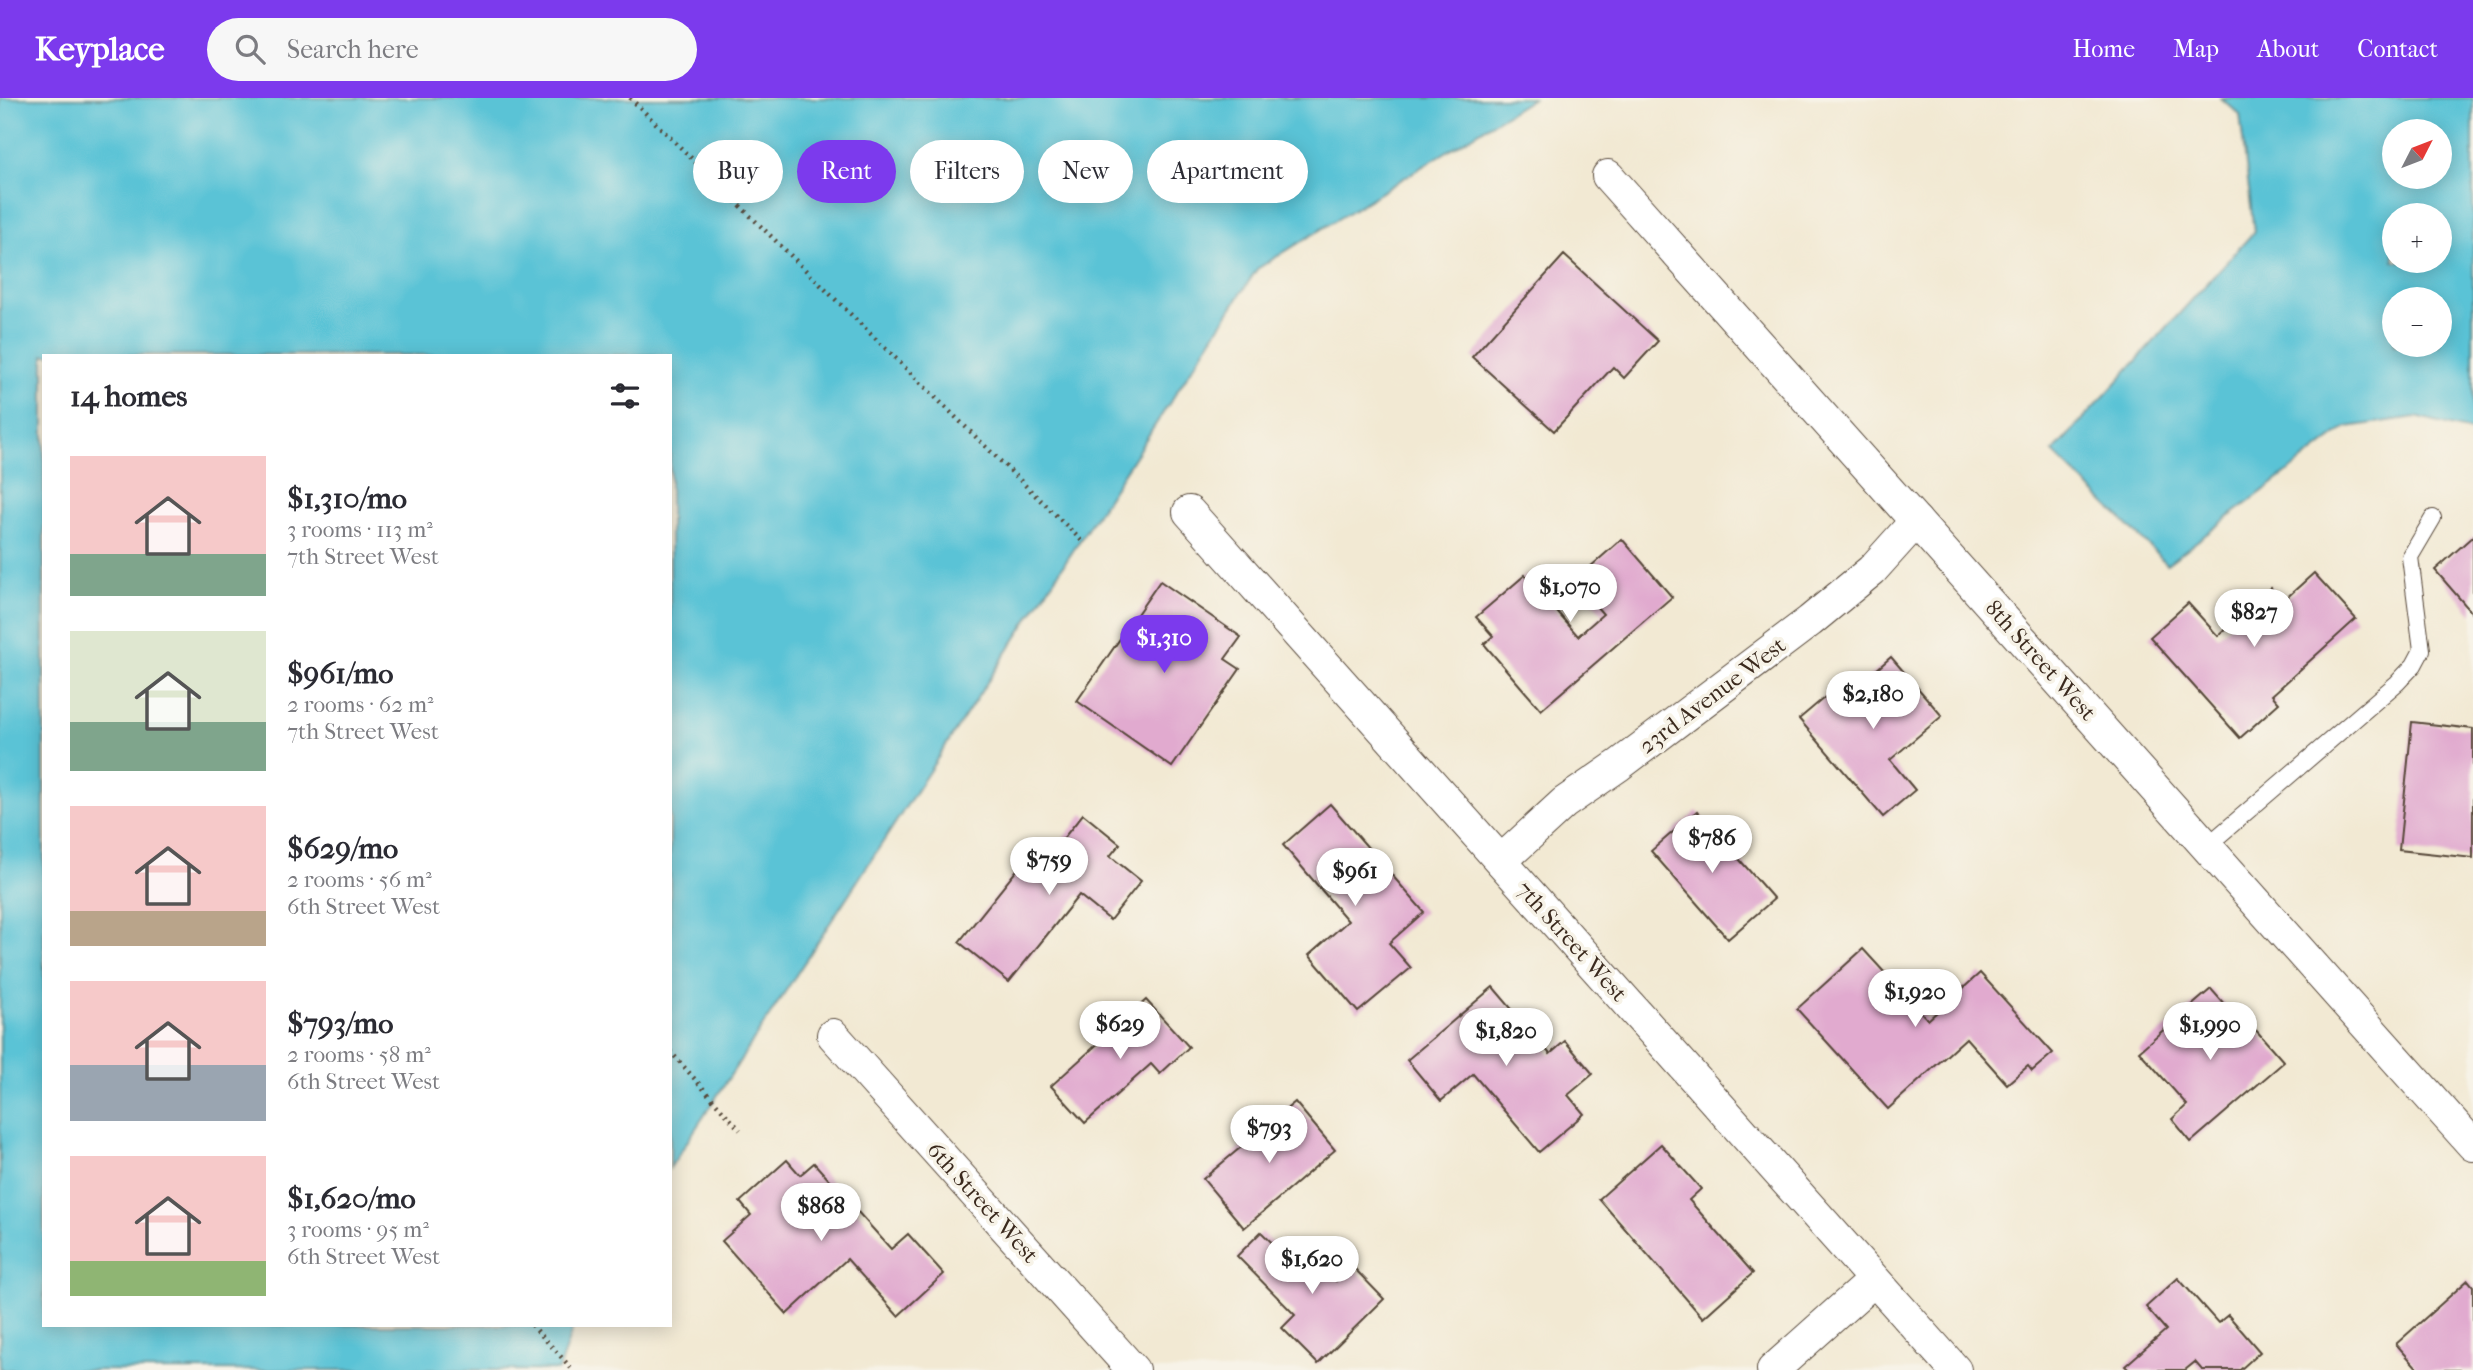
<!DOCTYPE html>
<meta charset="utf-8">
<style>
body{margin:0;font-family:"IM FELL French Canon",serif;background:#f7f7f7;color:#2b2b33;height:100vh;display:flex;flex-direction:column;font-size:26px;white-space:nowrap}
*{box-sizing:border-box;margin:0}
p{font-size:23px;color:#7c7c81}
.icon{flex:none;width:38px;height:38px;fill:none;stroke:currentColor;stroke-width:2;stroke-linecap:round;stroke-linejoin:round}
.map{position:relative;flex:1;overflow:hidden}
.drawer{position:absolute;left:42px;top:256px;width:630px;height:973px;display:flex;flex-direction:column;background:#fff;border-radius:0px;box-shadow:0 4px 18px #0003}
.drawer>*{flex:none}
.banner{position:absolute;left:693px;top:42px;width:665px;height:63px;display:flex;gap:14px}
.needle{width:46px;rotate:48deg}
.fabs{position:absolute;left:2382px;top:21px;display:grid;gap:14px}
.fabs a{display:grid;place-items:center;width:70px;height:70px;border-radius:50%;background:#fff;box-shadow:0 4px 18px #0003;font-size:35px}
.price{position:absolute;translate:-50% -60px;padding:0 16px;border-radius:24px;background:#fff;color:#222;font-size:23px;line-height:46px;filter:drop-shadow(0 2px 4px #0008)}
.price::after{content:'';position:absolute;left:50%;top:42px;width:21px;height:16px;margin-left:-10px;background:inherit;clip-path:polygon(0 0,100% 0,50% 100%)}
.price.current{background:#7c3aed;color:#fff}
ul{padding:0;list-style:none}
li{display:flex;align-items:center;gap:21px;height:175px;padding:0 28px}
li span{display:grid;place-items:center;flex:none;width:196px;height:140px;border-radius:0px;color:#555}
li>.icon{margin-inline-start:auto}
span .icon{width:84px;height:84px;fill:#fffc;stroke-width:1}
li b{font-size:30px}
h2{display:flex;justify-content:space-between;align-items:center;height:84px;padding:0 28px;font-size:30px}
.tag{padding:0 24px;border-radius:32px;background:#fff;box-shadow:0 4px 18px #0003;font-size:24px;line-height:63px}
.tag.current{background:#7c3aed;color:#fff}
header{display:flex;align-items:center;gap:42px;box-sizing:border-box;height:98px;padding:0 35px;background:#7c3aed;color:#fff}
header strong{font-size:33px}
nav{display:flex;gap:38px;margin-inline-start:auto;font-size:24px}
.search{width:490px;height:63px;background:#f7f7f7;display:flex;align-items:center;gap:18px;box-sizing:border-box;padding:0 24px;border-radius:38px;color:#7c7c81;font-size:26px}
.map>svg:first-child{display:block}
.water{fill:#5ac3d6;stroke:#4a767a;stroke-width:2;fill-rule:evenodd}
.building{fill:#e1aacf}
.lines{fill:none;stroke-linecap:round;stroke-linejoin:round}
.service-casing{stroke:#564739;stroke-width:18}
.minor-casing{stroke:#564739;stroke-width:34}
.path{stroke:#564739;stroke-width:4.5;stroke-dasharray:2 5;stroke-linecap:butt}
.service{stroke:#fff;stroke-width:16}
.minor{stroke:#fff;stroke-width:32}
.labels{text-anchor:middle;stroke-width:7;stroke-linejoin:round;paint-order:stroke}
.street-label{font-size:23px;fill:#3b2a1e;stroke:#f7f3e8}
</style>
<header>
<strong>Keyplace</strong>
<div class="search"><svg class="icon" aria-label="search" viewBox="0 0 24 24"><circle cx="10" cy="10" r="6"/><path d="M15 15l6 6"/></svg>Search here</div>
<nav><a>Home</a><a>Map</a><a>About</a><a>Contact</a></nav>
</header>
<div class="map">
<svg width="2473" height="1272" viewBox="0 0 2473 1272">
<rect width="100%" height="100%" fill="#f7f3e8"/>
<filter id="ink" filterUnits="userSpaceOnUse"><feTurbulence type="fractalNoise" baseFrequency=".0143" numOctaves="2"/><feDisplacementMap in="SourceGraphic" scale="14" xChannelSelector="R" yChannelSelector="G"/><feConvolveMatrix kernelMatrix="1 2 1 2 8 2 1 2 1" color-interpolation-filters="sRGB"/></filter>
<filter id="wash" filterUnits="userSpaceOnUse"><feTurbulence type="fractalNoise" baseFrequency=".00686" numOctaves="4" result="noise"/><feDisplacementMap in="SourceGraphic" scale="28" xChannelSelector="R" yChannelSelector="G"/><feGaussianBlur stdDeviation="1.57" result="paint"/><feColorMatrix in="noise" values="0 0 0 0 0 0 0 0 0 0 0 0 0 0 0 0 0 1.4 0 .05"/><feComposite in="paint" operator="in"/></filter>
<g filter="url(#wash)">
<rect width="100%" height="100%" fill="#f2e9d3"/>
<!-- water -->
<g class="water">
<polygon points="0,0 1533,0 1257,171 670,1070 670,257 44,257 44,1227 574,1227 558,1272 0,1272"/>
<path d="M2221 0H2473V334L2416 319 2347 329 2167 466 2053 354 2254 134 2240 17ZM2394 33H2440V79H2394ZM2394 117H2440V163H2394ZM2394 201H2440V247H2394Z"/>
</g>
<g id="blocks">
<!-- building -->
<g class="building">
<polygon points="1564,157 1658,243 1624,280 1613,269 1554,333 1472,259"/>
<polygon points="2473,438 2473,516 2435,472"/>
<polygon points="1622,441 1672,499 1541,612 1484,546 1493,538 1476,519 1525,477 1578,538 1603,516 1574,483"/>
<polygon points="2314,475 2356,521 2272,597 2279,605 2240,640 2150,539 2188,505 2218,538 2271,490 2283,503"/>
<polygon points="1160,483 1241,539 1225,561 1240,571 1172,669 1077,603"/>
<polygon points="1891,559 1942,618 1890,662 1915,692 1883,719 1799,621 1843,584 1851,594"/>
<polygon points="2412,624 2473,631 2473,760 2399,752"/>
<polygon points="1330,706 1424,814 1389,845 1411,870 1358,914 1309,857 1348,823 1283,747"/>
<polygon points="1697,713 1774,801 1728,841 1651,753"/>
<polygon points="1083,716 1120,746 1110,758 1141,783 1110,822 1079,797 1009,884 959,844 1037,747 1050,757"/>
<polygon points="1863,851 1928,922 1980,875 2053,955 2032,973 2028,968 2007,986 1966,940 1888,1011 1797,911"/>
<polygon points="1493,889 1550,956 1565,943 1593,976 1568,997 1584,1016 1539,1054 1473,976 1441,1003 1407,962"/>
<polygon points="2211,891 2249,934 2254,930 2284,964 2191,1044 2172,1021 2187,1007 2139,953"/>
<polygon points="1146,902 1189,949 1160,976 1151,966 1085,1025 1051,988"/>
<polygon points="1295,1004 1335,1052 1244,1130 1203,1081"/>
<polygon points="1661,1046 1701,1091 1689,1102 1753,1175 1703,1220 1599,1101"/>
<polygon points="787,1062 800,1077 814,1065 891,1151 908,1136 944,1176 898,1218 847,1161 787,1216 722,1143 751,1117 740,1104"/>
<polygon points="1261,1134 1295,1167 1308,1154 1336,1183 1352,1168 1384,1201 1318,1266 1282,1230 1295,1217 1237,1158"/>
<polygon points="2178,1180 2218,1225 2228,1217 2260,1254 2240,1272 2202,1272 2195,1264 2185,1272 2129,1272 2125,1268 2166,1232 2146,1209"/>
<polygon points="2468,1182 2473,1188 2473,1272 2419,1272 2396,1246"/>
</g>
</g>
</g>
<g filter="url(#ink)">
<use href="#blocks" fill-opacity="0" stroke="#564739" stroke-width="2"/>
<g class="lines">
<defs>
<polyline id="service" points="2207,748 2397,585 2414,567 2422,552 2410,459 2433,420"/>
<g id="minor">
<polyline points="1608,78 2473,1047"/>
<polyline points="1189,414 1955,1272"/>
<polyline points="1501,763 1564,705 1619,667 1810,523 1872,472 1916,423"/>
<polyline points="833,937 1133,1272"/>
<polyline points="1773,1272 1874,1182"/>
</g>
</defs>
<!-- service casing -->
<use href="#service" class="service-casing"/>
<!-- minor casing -->
<use href="#minor" class="minor-casing"/>
<!-- path -->
<g class="path">
<polyline points="630,0 1083,444"/>
<polyline points="670,953 740,1032"/>
<polyline points="532,1227 573,1272"/>
</g>
<!-- service -->
<use href="#service" class="service"/>
<!-- minor -->
<use href="#minor" class="minor"/>
</g>
</g>
<g class="labels">
<!-- street labels -->
<g class="street-label">
<text transform="translate(2041 562) rotate(48)" y="8">8th Street West</text>
<text transform="translate(1712 597) rotate(-37)" y="8">23rd Avenue West</text>
<text transform="translate(1572 843) rotate(48)" y="8">7th Street West</text>
<text transform="translate(983 1104) rotate(48)" y="8">6th Street West</text>
</g>
</g>
</svg>
<div class="fabs">
<a><svg class="needle" viewBox="-14 -14 28 28"><path d="M0-13l5 13h-10z" fill="#e53935"/><path d="M0 13l5-13h-10z" fill="#7c7c81"/></svg></a>
<a>+</a>
<a>−</a>
</div>
<b class="price" style="left:1570px;top:526px">$1,070</b>
<b class="price" style="left:2254px;top:551px">$827</b>
<b class="price current" style="left:1164px;top:577px">$1,310</b>
<b class="price" style="left:1873px;top:633px">$2,180</b>
<b class="price" style="left:1712px;top:777px">$786</b>
<b class="price" style="left:1049px;top:799px">$759</b>
<b class="price" style="left:1355px;top:810px">$961</b>
<b class="price" style="left:1915px;top:931px">$1,920</b>
<b class="price" style="left:1120px;top:963px">$629</b>
<b class="price" style="left:2210px;top:964px">$1,990</b>
<b class="price" style="left:1506px;top:970px">$1,820</b>
<b class="price" style="left:1269px;top:1067px">$793</b>
<b class="price" style="left:821px;top:1145px">$868</b>
<b class="price" style="left:1312px;top:1198px">$1,620</b>
<div class="banner">
<a class="tag">Buy</a>
<a class="tag current">Rent</a>
<a class="tag">Filters</a>
<a class="tag">New</a>
<a class="tag">Apartment</a>
</div>
<section class="drawer">
<h2>14 homes<svg class="icon" aria-label="filters" viewBox="0 0 24 24"><path d="M4 7h16M4 17h16"/><circle cx="9" cy="7" r="2"/><circle cx="15" cy="17" r="2"/></svg></h2>
<ul>
<li><span style="background:linear-gradient(#f6c9c9 70%,#7fa58c 0)"><svg class="icon" aria-label="home" viewBox="0 0 24 24"><path d="M3 11l9-7 9 7M6 9v11h12V9"/></svg></span><div><b>$1,310/mo</b><p>3 rooms · 113 m²</p><p>7th Street West</p></div></li>
<li><span style="background:linear-gradient(#dfe7d0 65%,#7fa58c 0)"><svg class="icon" aria-label="home" viewBox="0 0 24 24"><path d="M3 11l9-7 9 7M6 9v11h12V9"/></svg></span><div><b>$961/mo</b><p>2 rooms · 62 m²</p><p>7th Street West</p></div></li>
<li><span style="background:linear-gradient(#f6c9c9 75%,#b9a48a 0)"><svg class="icon" aria-label="home" viewBox="0 0 24 24"><path d="M3 11l9-7 9 7M6 9v11h12V9"/></svg></span><div><b>$629/mo</b><p>2 rooms · 56 m²</p><p>6th Street West</p></div></li>
<li><span style="background:linear-gradient(#f6c9c9 60%,#9aa5b1 0)"><svg class="icon" aria-label="home" viewBox="0 0 24 24"><path d="M3 11l9-7 9 7M6 9v11h12V9"/></svg></span><div><b>$793/mo</b><p>2 rooms · 58 m²</p><p>6th Street West</p></div></li>
<li><span style="background:linear-gradient(#f6c9c9 75%,#8fb573 0)"><svg class="icon" aria-label="home" viewBox="0 0 24 24"><path d="M3 11l9-7 9 7M6 9v11h12V9"/></svg></span><div><b>$1,620/mo</b><p>3 rooms · 95 m²</p><p>6th Street West</p></div></li>
</ul>
</section>
</div>
